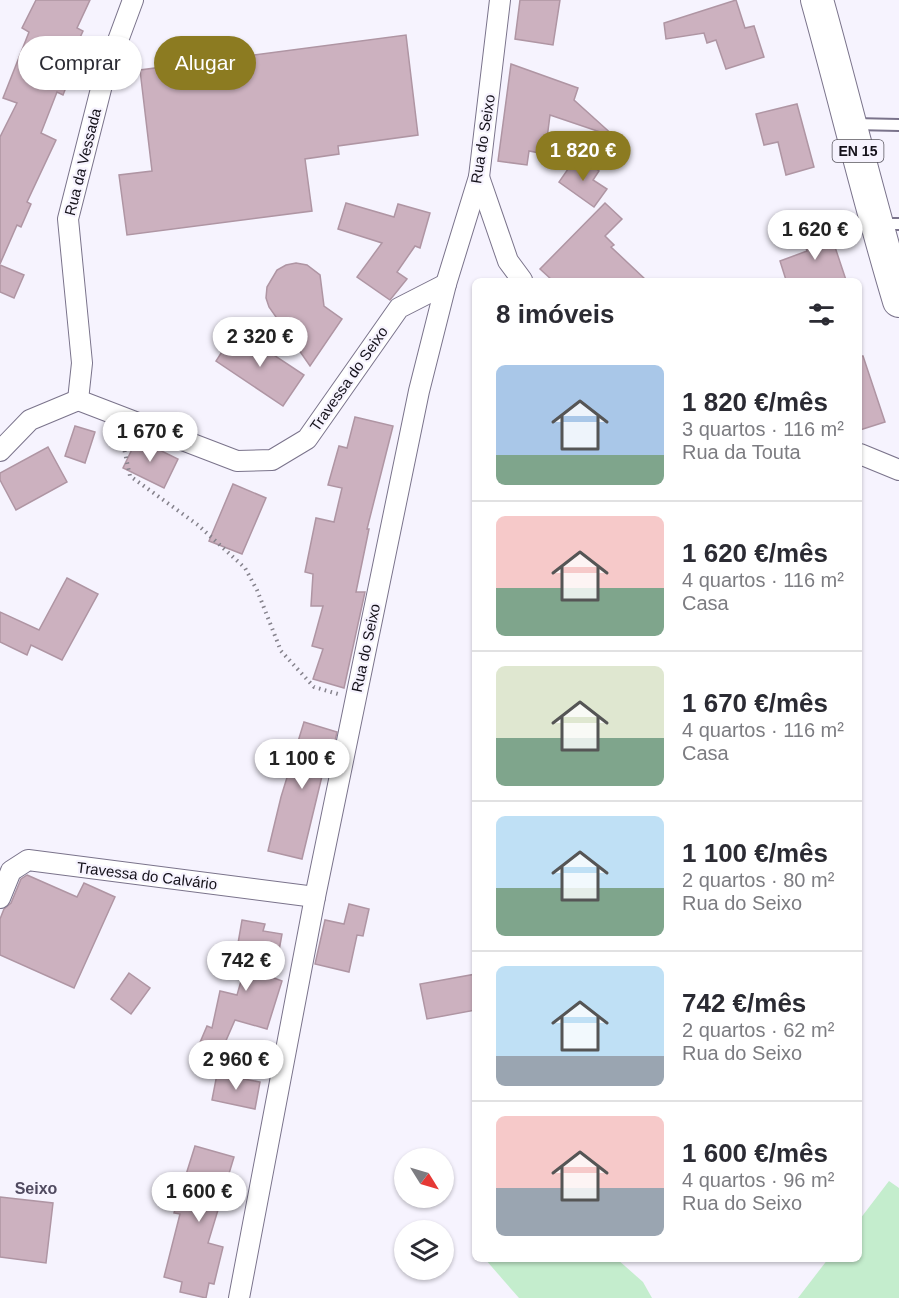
<!DOCTYPE html>
<html lang="pt">
<meta charset="utf-8">
<style>
body{margin:0;font-family:Helvetica,sans-serif;background:#f7f7f7;color:#2b2b33;height:100vh;display:flex;flex-direction:column;font-size:22px;white-space:nowrap}
*{box-sizing:border-box;margin:0}
p{font-size:20px;color:#7c7c81}
.icon{flex:none;width:33px;height:33px;fill:none;stroke:currentColor;stroke-width:2;stroke-linecap:round;stroke-linejoin:round}
.map{position:relative;flex:1;overflow:hidden}
.details{position:absolute;left:472px;top:278px;width:390px;height:984px;display:flex;flex-direction:column;background:#fff;border-radius:9px;box-shadow:0 2px 4px #0004}
.details>*{flex:none}
.banner{position:absolute;left:18px;top:36px;width:364px;height:54px;display:flex;gap:12px}
.needle{width:39px;rotate:127deg}
.controls{position:absolute;left:394px;top:1148px;display:grid;gap:12px}
.controls a{display:grid;place-items:center;width:60px;height:60px;border-radius:50%;background:#fff;box-shadow:0 2px 4px #0004;font-size:30px}
.price{position:absolute;translate:-50% -51px;padding:0 14px;border-radius:21px;background:#fff;color:#222;font-size:20px;line-height:39px;filter:drop-shadow(0 2px 3px #0008)}
.price::after{content:'';position:absolute;left:50%;top:36px;width:18px;height:14px;margin-left:-9px;background:inherit;clip-path:polygon(0 0,100% 0,50% 100%)}
.price.on{background:#8c7b21;color:#fff}
ul{padding:0;list-style:none}
li{display:flex;align-items:center;gap:18px;height:150px;padding:0 24px}
li+li{border-top:2px solid #e1e1e2}
li span{display:grid;place-items:center;flex:none;width:168px;height:120px;border-radius:9px;color:#555}
li>.icon{margin-inline-start:auto}
span .icon{width:72px;height:72px;fill:#fffc;stroke-width:1}
li b{font-size:26px}
h2{display:flex;justify-content:space-between;align-items:center;height:72px;padding:0 24px;font-size:26px}
.tag{padding:0 21px;border-radius:27px;background:#fff;box-shadow:0 2px 4px #0004;font-size:21px;line-height:54px}
.tag.on{background:#8c7b21;color:#fff}
.map>svg:first-child{display:block}
.green{fill:#c4edcd}
.building{fill:#ccb1bf;stroke:#af95a3;stroke-width:1.5}
.lines{fill:none;stroke-linecap:round;stroke-linejoin:round}
.lane-casing{stroke:#7a738b;stroke-width:14}
.street-casing{stroke:#7a738b;stroke-width:22}
.primary-casing{stroke:#7a738b;stroke-width:34}
.path{stroke:#85828c;stroke-width:4;stroke-dasharray:1.5 4.5;stroke-linecap:butt}
.lane{stroke:#fff;stroke-width:10}
.street{stroke:#fff;stroke-width:20}
.primary{stroke:#fff;stroke-width:32}
.labels{text-anchor:middle;stroke-width:4.5;stroke-linejoin:round;paint-order:stroke}
.shield{fill:#f6f3fe;stroke:#58555e;stroke-width:1.5}
.shield-label{font-size:14px;font-weight:bold;fill:#14111a}
.street-label{font-size:15px;fill:#14111a;stroke:#f6f3fe}
.neighbourhood-label{font-size:16px;font-weight:bold;fill:#504a60;stroke:#f6f3fe}
</style>
<div class="map">
<svg width="899" height="1298" viewBox="0 0 899 1298">
<rect width="100%" height="100%" fill="#f6f3fe"/>
<!-- green -->
<g class="green">
<polygon points="889,1181 899,1188 899,1298 798,1298 828,1259 860,1258 860,1219"/>
<polygon points="485,1259 617,1259 643,1282 652,1298 519,1298"/>
</g>
<!-- building -->
<g class="building">
<polygon points="36,0 90,0 77,28 83,31 66,68 73,70 63,95 57,92 41,133 56,140 27,202 31,204 21,227 17,225 0,264 0,137 17,103 3,98 29,32 22,28"/>
<polygon points="520,0 560,0 553,45 515,39"/>
<polygon points="736,0 745,28 754,26 764,57 726,69 716,40 707,43 704,33 666,39 664,23"/>
<polygon points="406,35 418,135 338,146 339,154 305,159 312,211 127,235 119,175 152,171 140,70"/>
<polygon points="511,64 578,88 574,100 615,137 550,115 545,154 529,151 527,165 498,161"/>
<polygon points="797,104 814,167 786,175 778,142 764,145 756,114"/>
<polygon points="577,156 599,171 593,180 607,189 594,207 559,182"/>
<polygon points="346,203 394,217 398,204 430,213 420,248 415,246 397,272 407,279 390,300 357,277 382,243 338,229"/>
<polygon points="605,203 622,219 605,236 614,245 611,247 646,280 552,280 540,269"/>
<polygon points="829,229 846,280 786,280 780,261 807,251 803,238"/>
<polygon points="296,263 307,265 320,275 324,306 342,319 310,366 269,307 266,298 267,287 277,270 286,265"/>
<polygon points="0,265 24,275 14,298 0,292"/>
<polygon points="236,330 304,375 283,406 216,361"/>
<polygon points="860,356 863,356 885,422 860,430"/>
<polygon points="355,417 393,426 367,529 369,529 356,592 365,592 344,688 313,679 323,649 312,646 323,606 311,606 313,574 305,572 316,518 334,522 342,488 328,485 339,446 347,448"/>
<polygon points="75,426 95,432 85,463 65,456"/>
<polygon points="137,439 178,459 164,488 123,468"/>
<polygon points="48,447 67,482 16,510 0,480 0,473"/>
<polygon points="233,484 266,498 242,554 209,541"/>
<polygon points="67,578 98,594 62,660 31,645 27,655 0,642 0,612 39,630"/>
<polygon points="304,722 337,732 328,773 323,772 302,859 268,851 281,797"/>
<polygon points="27,875 77,897 84,883 115,897 74,988 0,955 0,919 4,909 11,903 21,879"/>
<polygon points="349,904 369,909 363,936 357,935 349,972 315,964 325,920 344,924"/>
<polygon points="242,920 265,924 263,931 282,934 274,978 282,981 267,1029 235,1020 210,1077 202,1075 206,1057 196,1052 207,1026 212,1028 220,991 237,995 248,957 236,955"/>
<polygon points="129,973 150,988 131,1014 111,999"/>
<polygon points="476,974 476,1010 427,1019 420,984"/>
<polygon points="217,1074 260,1082 255,1109 212,1100"/>
<polygon points="195,1146 234,1157 208,1243 223,1247 214,1284 209,1283 206,1298 180,1292 182,1282 164,1277 180,1214 174,1213"/>
<polygon points="0,1197 53,1203 46,1263 0,1257"/>
</g>
<g class="lines">
<defs>
<g id="lane">
<polyline points="854,124 899,125"/>
<polyline points="879,224 899,224"/>
</g>
<g id="street">
<polyline points="479,177 508,261 522,280"/>
<polyline points="78,400 237,461 272,460 307,439 399,308 446,284"/>
<polyline points="78,400 82,363 68,219 103,81 133,0"/>
<polyline points="0,451 30,420 78,400"/>
<polyline points="860,454 899,470"/>
<polyline points="0,898 11,871 28,860 315,897"/>
<polyline points="239,1298 315,897 419,391 446,284 479,177 500,0"/>
</g>
<path id="primary" d="M817 0C845 100 869 202 899 301"/>
</defs>
<!-- lane casing -->
<use href="#lane" class="lane-casing"/>
<!-- street casing -->
<use href="#street" class="street-casing"/>
<!-- primary casing -->
<use href="#primary" class="primary-casing"/>
<!-- path -->
<polyline class="path" points="122,439 130,476 198,525 245,568 257,590 281,651 314,687 338,694"/>
<!-- lane -->
<use href="#lane" class="lane"/>
<!-- street -->
<use href="#street" class="street"/>
<!-- primary -->
<use href="#primary" class="primary"/>
</g>
<g class="labels">
<!-- shield labels -->
<rect class="shield" x="832.5" y="140" width="51" height="22" rx="4.5"/>
<g class="shield-label">
<text x="858" y="156">EN 15</text>
</g>
<!-- street labels -->
<g class="street-label">
<text transform="translate(483 139) rotate(-81)" y="5">Rua do Seixo</text>
<text transform="translate(83 162) rotate(-76)" y="5">Rua da Vessada</text>
<text transform="translate(349 379) rotate(-55)" y="5">Travessa do Seixo</text>
<text transform="translate(366 648) rotate(-78)" y="5">Rua do Seixo</text>
<text transform="translate(147 876) rotate(7)" y="5">Travessa do Calvário</text>
</g>
<!-- neighbourhood labels -->
<g class="neighbourhood-label">
<text x="36" y="1194">Seixo</text>
</g>
</g>
</svg>
<div class="controls">
<a><svg class="needle" viewBox="-14 -14 28 28"><path d="M0-13l5 13h-10z" fill="#e53935"/><path d="M0 13l5-13h-10z" fill="#7c7c81"/></svg></a>
<a><svg class="icon" aria-label="layers" viewBox="0 0 24 24"><path d="M12 4l9 5-9 5-9-5zM3 14l9 5 9-5"/></svg></a>
</div>
<b class="price on" style="left:583px;top:182px">1 820 €</b>
<b class="price" style="left:815px;top:261px">1 620 €</b>
<b class="price" style="left:260px;top:368px">2 320 €</b>
<b class="price" style="left:150px;top:463px">1 670 €</b>
<b class="price" style="left:302px;top:790px">1 100 €</b>
<b class="price" style="left:246px;top:992px">742 €</b>
<b class="price" style="left:236px;top:1091px">2 960 €</b>
<b class="price" style="left:199px;top:1223px">1 600 €</b>
<div class="banner">
<a class="tag">Comprar</a>
<a class="tag on">Alugar</a>
</div>
<section class="details">
<h2>8 imóveis<svg class="icon" aria-label="filters" viewBox="0 0 24 24"><path d="M4 7h16M4 17h16"/><circle cx="9" cy="7" r="2"/><circle cx="15" cy="17" r="2"/></svg></h2>
<ul>
<li><span style="background:linear-gradient(#a9c7e8 75%,#7fa58c 0)"><svg class="icon" aria-label="home" viewBox="0 0 24 24"><path d="M3 11l9-7 9 7M6 9v11h12V9"/></svg></span><div><b>1 820 €/mês</b><p>3 quartos · 116 m²</p><p>Rua da Touta</p></div></li>
<li><span style="background:linear-gradient(#f6c9c9 60%,#7fa58c 0)"><svg class="icon" aria-label="home" viewBox="0 0 24 24"><path d="M3 11l9-7 9 7M6 9v11h12V9"/></svg></span><div><b>1 620 €/mês</b><p>4 quartos · 116 m²</p><p>Casa</p></div></li>
<li><span style="background:linear-gradient(#dfe7d0 60%,#7fa58c 0)"><svg class="icon" aria-label="home" viewBox="0 0 24 24"><path d="M3 11l9-7 9 7M6 9v11h12V9"/></svg></span><div><b>1 670 €/mês</b><p>4 quartos · 116 m²</p><p>Casa</p></div></li>
<li><span style="background:linear-gradient(#bfe0f5 60%,#7fa58c 0)"><svg class="icon" aria-label="home" viewBox="0 0 24 24"><path d="M3 11l9-7 9 7M6 9v11h12V9"/></svg></span><div><b>1 100 €/mês</b><p>2 quartos · 80 m²</p><p>Rua do Seixo</p></div></li>
<li><span style="background:linear-gradient(#bfe0f5 75%,#9aa5b1 0)"><svg class="icon" aria-label="home" viewBox="0 0 24 24"><path d="M3 11l9-7 9 7M6 9v11h12V9"/></svg></span><div><b>742 €/mês</b><p>2 quartos · 62 m²</p><p>Rua do Seixo</p></div></li>
<li><span style="background:linear-gradient(#f6c9c9 60%,#9aa5b1 0)"><svg class="icon" aria-label="home" viewBox="0 0 24 24"><path d="M3 11l9-7 9 7M6 9v11h12V9"/></svg></span><div><b>1 600 €/mês</b><p>4 quartos · 96 m²</p><p>Rua do Seixo</p></div></li>
</ul>
</section>
</div>
